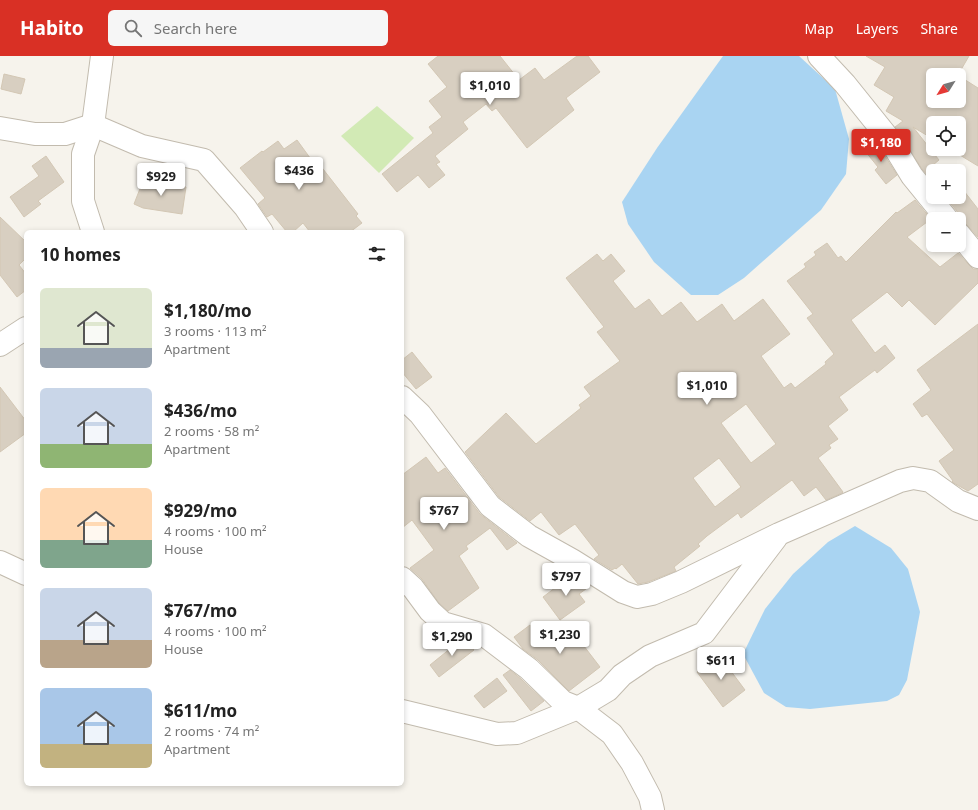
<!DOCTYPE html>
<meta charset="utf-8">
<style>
body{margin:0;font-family:"Noto Sans",sans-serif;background:#f6f6f6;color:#222;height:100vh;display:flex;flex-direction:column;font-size:15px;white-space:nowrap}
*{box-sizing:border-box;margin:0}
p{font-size:13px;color:#767676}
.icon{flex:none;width:22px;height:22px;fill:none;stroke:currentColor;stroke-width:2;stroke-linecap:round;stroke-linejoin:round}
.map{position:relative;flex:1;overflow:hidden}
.details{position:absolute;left:24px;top:174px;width:380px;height:556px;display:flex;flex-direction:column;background:#fff;border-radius:6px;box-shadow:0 2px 6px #0003}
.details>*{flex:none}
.needle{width:26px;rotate:233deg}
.tools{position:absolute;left:926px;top:12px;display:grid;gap:8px}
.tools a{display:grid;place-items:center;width:40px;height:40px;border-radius:6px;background:#fff;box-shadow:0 2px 6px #0003;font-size:20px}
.price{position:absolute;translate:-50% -34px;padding:0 9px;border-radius:4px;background:#fff;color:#222;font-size:13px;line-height:26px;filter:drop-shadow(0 1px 2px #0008)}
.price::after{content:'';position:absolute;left:50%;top:24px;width:12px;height:9px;margin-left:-6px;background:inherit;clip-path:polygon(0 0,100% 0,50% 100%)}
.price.selected{background:#d93025;color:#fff}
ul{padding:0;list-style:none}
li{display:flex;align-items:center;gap:12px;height:100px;padding:0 16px}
li span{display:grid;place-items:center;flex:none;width:112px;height:80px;border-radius:6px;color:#555}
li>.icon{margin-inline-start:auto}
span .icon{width:48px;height:48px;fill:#fffc;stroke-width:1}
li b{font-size:17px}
h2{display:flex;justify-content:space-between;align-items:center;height:48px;padding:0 16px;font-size:17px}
header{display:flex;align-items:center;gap:24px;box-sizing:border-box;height:56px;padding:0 20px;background:#d93025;color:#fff}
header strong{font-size:19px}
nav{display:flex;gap:22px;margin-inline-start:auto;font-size:14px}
.search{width:280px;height:36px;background:#f6f6f6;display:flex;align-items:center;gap:10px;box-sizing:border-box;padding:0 14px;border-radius:6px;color:#767676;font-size:15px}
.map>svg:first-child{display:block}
.green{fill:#d2eab5}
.water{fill:#a9d4f2}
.building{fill:#d8cfc1;stroke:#d3c7b4;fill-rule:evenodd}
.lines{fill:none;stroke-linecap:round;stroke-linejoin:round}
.minor-casing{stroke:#c2bbae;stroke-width:24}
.minor{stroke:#fff;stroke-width:22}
</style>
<header>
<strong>Habito</strong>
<div class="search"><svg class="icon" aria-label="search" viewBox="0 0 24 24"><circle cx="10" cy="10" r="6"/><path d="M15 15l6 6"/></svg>Search here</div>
<nav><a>Map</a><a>Layers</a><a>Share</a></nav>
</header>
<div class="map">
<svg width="978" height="754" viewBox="0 0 978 754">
<rect width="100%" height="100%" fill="#f6f3ec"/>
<!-- green -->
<polygon class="green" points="377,50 414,82 379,117 341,80"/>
<!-- water -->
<g class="water">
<polygon points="723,0 799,0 835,33 849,83 846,118 821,154 744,222 718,239 691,239 654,206 628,168 622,146 657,92"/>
<polygon points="855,470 891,492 908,513 920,556 907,624 899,639 887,645 810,653 786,651 764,637 743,598 765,553 793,518 828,486"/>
</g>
<!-- building -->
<g class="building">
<polygon points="438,0 500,0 519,24 535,12 544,24 577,0 588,0 600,16 566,42 574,54 527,92 496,52 492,55 486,48 463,66 468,73 435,100 440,106 436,108 445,119 429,132 418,119 397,136 382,118 433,77 429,71 442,61 429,45 447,31 428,8"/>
<polygon points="866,0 969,0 958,19 933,19 933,45 959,45 959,20 978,32 978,110 950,93 959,93 959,67 933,67 933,83 913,71 939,104 933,109 933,126 922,113 895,71 903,65 886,55 894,41 874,29 885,11"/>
<polygon points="4,18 25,23 21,38 1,33"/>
<polygon points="297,84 313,106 316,104 358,158 356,160 362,167 350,176 310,176 303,167 293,176 287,176 272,158 267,161 258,148 265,142 240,112 262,95 263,96 278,85 284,93"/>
<polygon points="876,86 897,119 886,128 875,114 878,111 865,95"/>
<polygon points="46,100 64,126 38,145 41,148 24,161 10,141 39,120 32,110"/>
<polygon points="143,125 186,131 182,158 143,152 134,148"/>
<polygon points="964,135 978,153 978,181 968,170 964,166 959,166 959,161 957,155 945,141 959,141 959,139"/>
<path d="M915 144 931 163 907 181 940 211 958 197 969 209 973 213H978V227L935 269 909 244 902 251 887 236 851 264 875 297 885 289 895 302 877 317 875 314 839 341 848 354 828 370 838 383 829 389 831 392 818 402 843 436 842 437 826 444 816 431 804 440 792 424 741 462 738 457 707 480 698 488 700 490 674 511 676 515 648 526 638 528 622 508 616 513 615 512 612 514 594 503 599 499 575 468 559 479 541 456 530 465 499 441 465 396 506 357 536 388 581 352 579 349 591 340 584 331 620 305 597 276 604 271 566 222 597 198 603 205 611 198 625 215 613 225 635 253 649 243 662 260 681 246 697 266 722 248 734 265 763 243 790 278 761 300 784 332 791 327 795 332 826 308 825 306 834 298 807 262 813 258 787 225 806 211 804 208 816 199 814 196 827 187 838 202 841 200 846 206 896 156 897 157ZM746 348 776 388 751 407 721 367ZM719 402 741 431 715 451 693 422Z"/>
<polygon points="0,161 26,186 26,202 19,209 26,218 26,234 17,241 0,219"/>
<polygon points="978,268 978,428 968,435 952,426 953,425 939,405 954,394 927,358 922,361 913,348 931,334 917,314"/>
<polygon points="412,296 432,321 416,333 402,316 402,304"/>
<polygon points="0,331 26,365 26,377 0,396"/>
<polygon points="426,401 438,417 445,412 480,458 517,487 507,494 490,472 466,490 468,493 459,500 479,532 448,555 439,547 422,523 410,512 434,494 412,464 402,472 402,419"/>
<polygon points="572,519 590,530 579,538 585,546 560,564 543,541"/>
<polygon points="567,568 600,611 569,635 538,604 523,593 514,581 530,569 544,586"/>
<polygon points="457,584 469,588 474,594 439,621 430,609 451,592 450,590"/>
<polygon points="719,599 745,634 723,651 697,616"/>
<polygon points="510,614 521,623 544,645 531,655 503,619"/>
<polygon points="497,622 507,635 484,652 474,640"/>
</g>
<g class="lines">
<defs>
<g id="minor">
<polyline points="819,0 845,28 890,84 912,120 947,163"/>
<polyline points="0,72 35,78 65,78 93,69 142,90 204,104 245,151 262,176"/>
<polyline points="93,176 83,145 83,98 93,69 102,0"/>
<polyline points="959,178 978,201"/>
<polyline points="0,289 26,272"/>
<polyline points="402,341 420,358 490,450 529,480 572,504 623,536 637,541 652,538 681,526 779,478 900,425 913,422 930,425 958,445 978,453"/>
<polyline points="0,506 26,518"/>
<polyline points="402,522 413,532 430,555 443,567 484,579 529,613 563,646 578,652 612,678 632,707 650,741 653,754"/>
<polyline points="402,655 497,678 517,677 578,652 608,634 622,619 650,600 704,577 776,482"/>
</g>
</defs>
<!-- minor casing -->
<use href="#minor" class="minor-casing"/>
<!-- minor -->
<use href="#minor" class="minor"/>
</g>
</svg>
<div class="tools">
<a><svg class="needle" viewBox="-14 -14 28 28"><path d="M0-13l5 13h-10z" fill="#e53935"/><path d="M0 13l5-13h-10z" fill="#767676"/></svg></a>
<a><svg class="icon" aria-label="locate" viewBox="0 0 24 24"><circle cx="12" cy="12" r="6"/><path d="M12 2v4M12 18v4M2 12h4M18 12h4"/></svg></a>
<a>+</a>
<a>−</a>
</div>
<b class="price" style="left:490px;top:50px">$1,010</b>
<b class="price selected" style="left:881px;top:107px">$1,180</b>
<b class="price" style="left:299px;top:135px">$436</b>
<b class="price" style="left:161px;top:141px">$929</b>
<b class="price" style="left:707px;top:350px">$1,010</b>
<b class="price" style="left:444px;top:475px">$767</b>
<b class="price" style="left:566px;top:541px">$797</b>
<b class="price" style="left:560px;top:599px">$1,230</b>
<b class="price" style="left:452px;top:601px">$1,290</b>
<b class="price" style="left:721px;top:625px">$611</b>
<section class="details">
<h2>10 homes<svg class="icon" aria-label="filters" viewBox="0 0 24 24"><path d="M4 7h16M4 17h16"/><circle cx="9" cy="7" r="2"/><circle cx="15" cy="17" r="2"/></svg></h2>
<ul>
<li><span style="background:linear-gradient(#dfe7d0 75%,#9aa5b1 0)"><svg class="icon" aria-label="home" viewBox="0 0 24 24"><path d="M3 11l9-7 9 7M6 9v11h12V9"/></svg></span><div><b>$1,180/mo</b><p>3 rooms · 113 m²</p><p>Apartment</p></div></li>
<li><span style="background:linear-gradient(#c9d6e8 70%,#8fb573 0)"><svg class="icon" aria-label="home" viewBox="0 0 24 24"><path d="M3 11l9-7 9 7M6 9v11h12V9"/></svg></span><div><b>$436/mo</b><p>2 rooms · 58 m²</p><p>Apartment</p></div></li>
<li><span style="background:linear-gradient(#ffd9b3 65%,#7fa58c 0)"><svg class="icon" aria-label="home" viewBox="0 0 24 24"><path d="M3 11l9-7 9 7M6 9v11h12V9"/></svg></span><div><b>$929/mo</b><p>4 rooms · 100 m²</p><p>House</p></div></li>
<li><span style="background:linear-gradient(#c9d6e8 65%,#b9a48a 0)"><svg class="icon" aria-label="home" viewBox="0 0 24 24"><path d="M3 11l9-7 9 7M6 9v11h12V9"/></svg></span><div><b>$767/mo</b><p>4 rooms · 100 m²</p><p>House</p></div></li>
<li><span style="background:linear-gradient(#a9c7e8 70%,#c2b280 0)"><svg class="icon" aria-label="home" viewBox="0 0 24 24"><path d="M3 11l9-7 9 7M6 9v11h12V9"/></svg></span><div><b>$611/mo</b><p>2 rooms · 74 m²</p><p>Apartment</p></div></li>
</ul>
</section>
</div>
